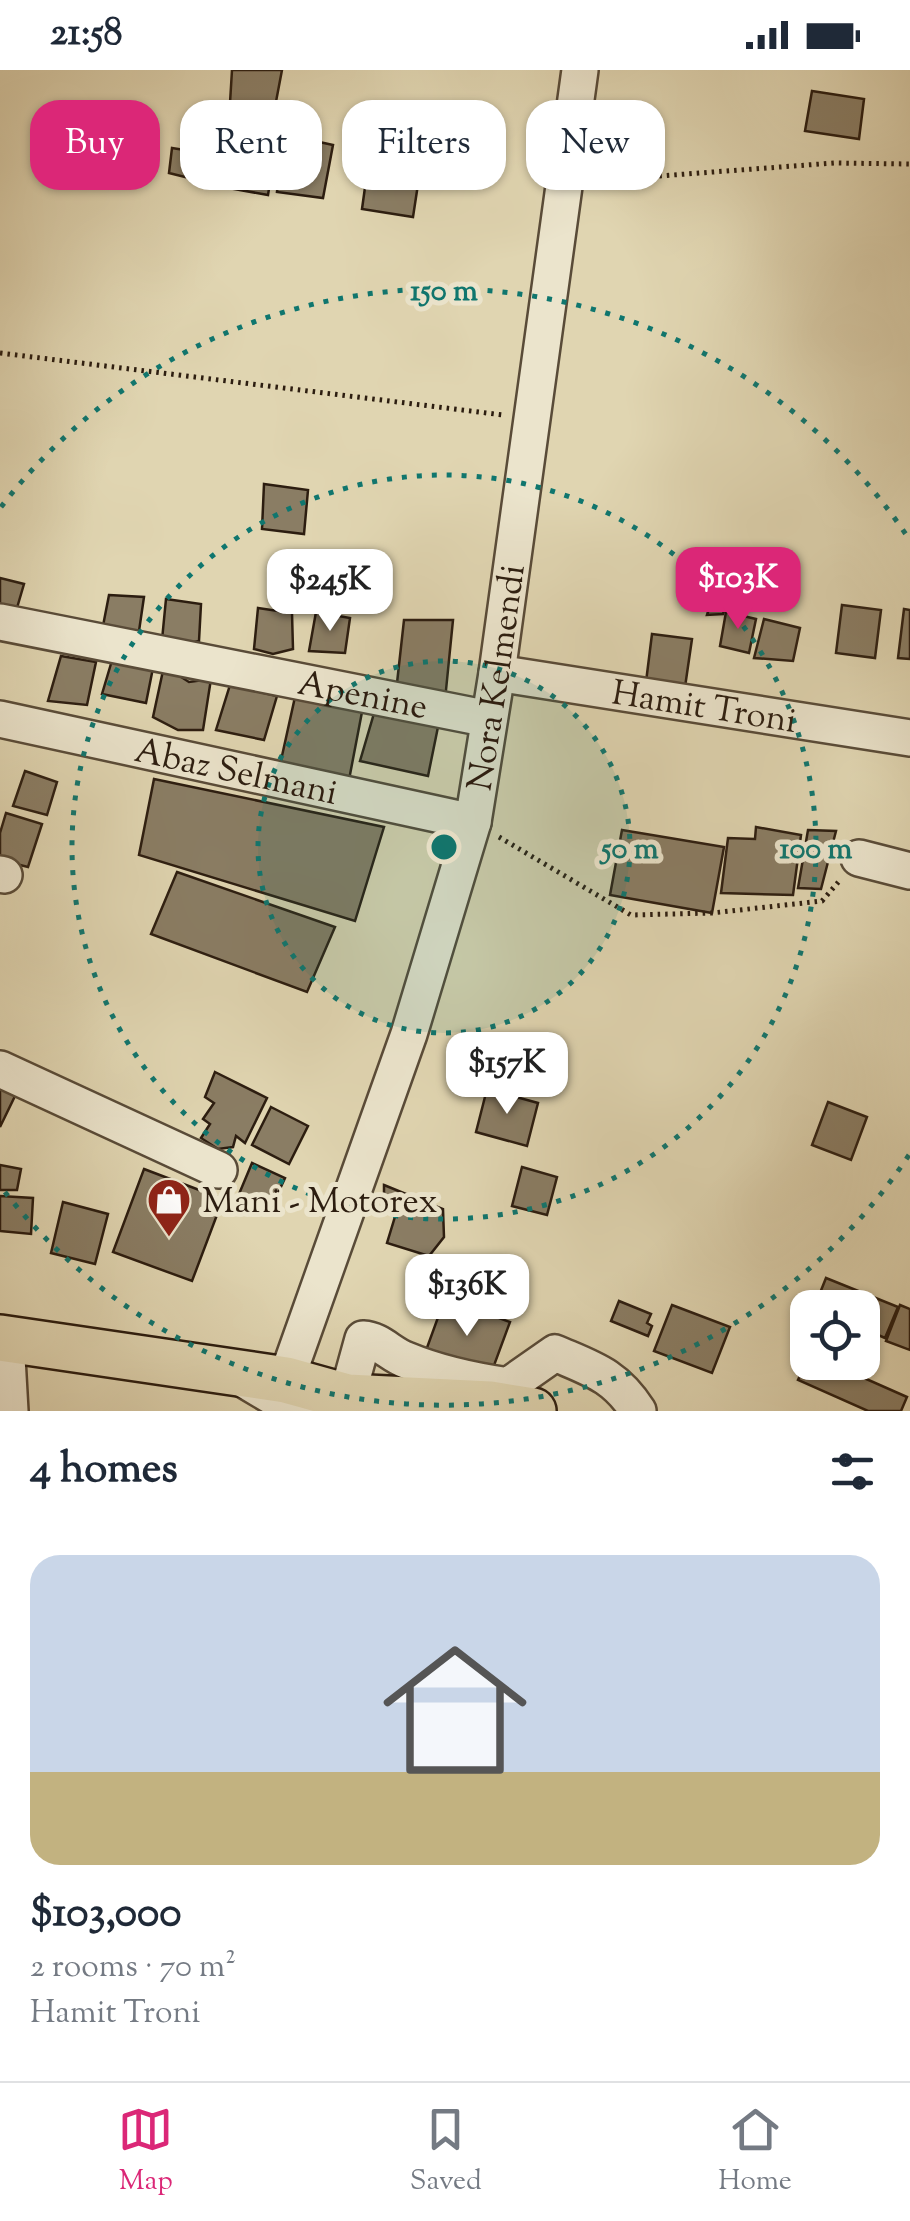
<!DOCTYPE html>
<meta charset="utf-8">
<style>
body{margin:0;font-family:"Sorts Mill Goudy",serif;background:#f6f6f7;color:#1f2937;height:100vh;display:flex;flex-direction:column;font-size:38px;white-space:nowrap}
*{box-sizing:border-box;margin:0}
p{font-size:32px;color:#747a83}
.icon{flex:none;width:55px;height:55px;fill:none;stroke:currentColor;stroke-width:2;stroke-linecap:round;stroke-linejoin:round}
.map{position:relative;height:1341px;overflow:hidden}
.sheet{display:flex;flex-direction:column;background:#fff;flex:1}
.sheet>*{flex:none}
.hud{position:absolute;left:30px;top:30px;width:850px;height:90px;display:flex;gap:20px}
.buttons{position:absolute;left:790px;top:1220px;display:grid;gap:20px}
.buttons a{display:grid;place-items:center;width:90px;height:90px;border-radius:20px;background:#fff;box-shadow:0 2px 8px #0004;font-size:50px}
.price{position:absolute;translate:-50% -85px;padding:0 22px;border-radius:20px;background:#fff;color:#222;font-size:32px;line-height:65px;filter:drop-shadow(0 2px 5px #0008)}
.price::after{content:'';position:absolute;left:50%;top:60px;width:30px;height:22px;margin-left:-15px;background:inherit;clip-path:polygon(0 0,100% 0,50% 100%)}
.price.on{background:#db2777;color:#fff}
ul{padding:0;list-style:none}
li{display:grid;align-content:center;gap:20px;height:530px;padding:0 30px}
li span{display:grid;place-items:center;height:310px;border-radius:30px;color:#555}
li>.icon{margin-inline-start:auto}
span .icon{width:180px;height:180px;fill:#fffc;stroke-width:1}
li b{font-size:42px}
h2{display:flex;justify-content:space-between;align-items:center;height:120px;padding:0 30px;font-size:42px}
.pill{padding:0 35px;border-radius:30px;background:#fff;box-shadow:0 2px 8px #0004;font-size:35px;line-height:90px}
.pill.on{background:#db2777;color:#fff}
.status{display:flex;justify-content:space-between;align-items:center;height:70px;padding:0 50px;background:#fff;direction:ltr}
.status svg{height:28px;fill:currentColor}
.menu{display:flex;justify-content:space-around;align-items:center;height:140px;border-top:2px solid #e0e1e3;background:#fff;font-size:28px;color:#747a83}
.menu a{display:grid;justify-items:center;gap:5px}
.menu .on{color:#db2777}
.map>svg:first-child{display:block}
.building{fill:#8a7d64;stroke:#2c1d10;stroke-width:2.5}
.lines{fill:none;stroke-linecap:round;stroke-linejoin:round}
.minor-casing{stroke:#594b38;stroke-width:40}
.major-casing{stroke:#2c1d10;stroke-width:50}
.path{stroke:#2c1d10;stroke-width:5;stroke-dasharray:2.5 5;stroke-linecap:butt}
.minor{stroke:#ebe4cc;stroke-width:35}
.major{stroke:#e0d5b1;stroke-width:45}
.ring{fill:none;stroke:#0f766e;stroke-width:5;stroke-dasharray:5 10}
.labels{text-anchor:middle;stroke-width:10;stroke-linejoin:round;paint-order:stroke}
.street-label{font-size:35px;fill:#2c1d10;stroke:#ebe4cc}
.poi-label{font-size:35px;fill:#2c1d10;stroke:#ebe4cc;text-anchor:start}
.centre{fill:#0f766e;stroke:#ebe4cc;stroke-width:5}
.ring-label{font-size:30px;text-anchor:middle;font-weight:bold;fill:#0f766e;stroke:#ebe4cc;stroke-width:10;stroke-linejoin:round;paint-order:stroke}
</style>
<div class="status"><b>21:58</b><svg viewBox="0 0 49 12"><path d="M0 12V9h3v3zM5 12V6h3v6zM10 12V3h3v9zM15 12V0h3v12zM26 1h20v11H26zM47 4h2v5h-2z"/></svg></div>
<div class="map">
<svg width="910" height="1341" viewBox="0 0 910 1341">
<rect width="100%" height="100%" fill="#e0d5b1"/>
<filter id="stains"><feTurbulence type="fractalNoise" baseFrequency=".002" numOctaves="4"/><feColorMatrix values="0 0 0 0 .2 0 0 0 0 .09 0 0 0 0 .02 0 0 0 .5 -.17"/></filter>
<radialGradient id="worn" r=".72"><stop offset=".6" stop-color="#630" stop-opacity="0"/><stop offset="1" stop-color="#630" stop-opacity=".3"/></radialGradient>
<!-- building -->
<g class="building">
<polygon points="232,0 282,0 275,37 230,33"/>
<polygon points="812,21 864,29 859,69 805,61"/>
<polygon points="283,64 333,75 323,128 277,122"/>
<polygon points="235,73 274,87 268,125 223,117"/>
<polygon points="172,78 191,81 185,107 169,103"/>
<polygon points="389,83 422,88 413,147 362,139 367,103 385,106"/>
<polygon points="264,414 308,420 304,464 262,459"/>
<polygon points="720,504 736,505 723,544 707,545"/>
<polygon points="0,508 24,514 14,548 0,545"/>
<polygon points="109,525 144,527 138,568 101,566"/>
<polygon points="166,529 201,534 199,571 180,575 162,570"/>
<polygon points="842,535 881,540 875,588 836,583"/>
<polygon points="258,538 292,543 293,579 273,584 254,579"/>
<polygon points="904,539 910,540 910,589 898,588"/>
<polygon points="316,542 350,548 345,583 309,581"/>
<polygon points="726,542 756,549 749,583 720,576"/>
<polygon points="764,549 800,558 793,591 754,588"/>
<polygon points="404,550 453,550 445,630 396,622"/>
<polygon points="652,564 692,569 685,617 646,612"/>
<polygon points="61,586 96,592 87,635 48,631"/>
<polygon points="113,587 153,598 146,633 102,624"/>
<polygon points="164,596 189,612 211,609 203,660 178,660 153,647"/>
<polygon points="230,615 277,626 264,670 216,660"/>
<polygon points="295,627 362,642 348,715 278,704"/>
<polygon points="375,640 439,652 428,706 360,691"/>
<polygon points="25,701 57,712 47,745 13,736"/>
<polygon points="154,709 384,757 355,851 139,785"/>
<polygon points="6,743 42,754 28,797 0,790 0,763"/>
<polygon points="756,757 801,765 793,825 721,823 728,768 755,769"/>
<polygon points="622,760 724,777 712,843 610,825"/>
<polygon points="808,760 836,761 821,819 798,818"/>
<polygon points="177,802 335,857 307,922 151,864"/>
<polygon points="215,1002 267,1028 245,1073 236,1066 233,1077 218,1079 201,1068 210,1054 203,1049 214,1033 205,1027"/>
<polygon points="0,1018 15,1026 0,1057"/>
<polygon points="487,1019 538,1033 527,1076 476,1062"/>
<polygon points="828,1032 867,1047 851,1090 812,1075"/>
<polygon points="271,1037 308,1056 289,1094 252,1075"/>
<polygon points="252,1093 285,1108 271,1138 239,1124"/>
<polygon points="0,1095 21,1099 17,1120 0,1120"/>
<polygon points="522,1097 557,1107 547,1145 512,1136"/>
<polygon points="144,1099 223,1129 192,1211 113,1182"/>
<polygon points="384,1115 443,1139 444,1167 429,1186 387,1173 397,1140 384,1127"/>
<polygon points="0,1126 33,1128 31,1164 0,1161"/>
<polygon points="63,1132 108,1144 95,1194 51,1183"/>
<polygon points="826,1208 898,1237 885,1268 862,1258 862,1238 814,1238"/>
<polygon points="463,1209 511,1227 504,1246 456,1228"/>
<polygon points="445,1228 510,1252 489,1309 424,1286"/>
<polygon points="619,1231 651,1244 647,1253 652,1256 648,1266 611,1251"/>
<polygon points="672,1235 730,1257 712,1303 654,1281"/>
<polygon points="900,1235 910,1239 910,1280 886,1271"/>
<polygon points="808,1289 808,1292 828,1292 907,1327 901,1341 868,1341 798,1310"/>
</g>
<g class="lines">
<defs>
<g id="minor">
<path id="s1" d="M0 552 489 649"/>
<path id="s2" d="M497 603 910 668"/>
<path id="s3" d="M0 649 473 752"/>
<polyline points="859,788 910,801"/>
<polyline points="0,804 4,805"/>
<polyline points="0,999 219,1100"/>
<polyline points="6,1270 10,1341"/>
<polyline points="245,1310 297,1341"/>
<path id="s4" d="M286 1310 409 964 473 752 497 603 580 0"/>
<path d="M347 1327 363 1269C380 1270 390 1284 406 1290 437 1303 474 1311 508 1316L555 1283C592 1299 615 1305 638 1341"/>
</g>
<polyline id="major" points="0,1268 286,1310 347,1327 490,1334 533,1341"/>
</defs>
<!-- minor casing -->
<use href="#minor" class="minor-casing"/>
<!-- major casing -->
<use href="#major" class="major-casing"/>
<!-- path -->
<g class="path">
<polyline points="592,111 834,93 910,94"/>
<polyline points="0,283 503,345"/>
<polyline points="499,767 631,845 712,843 822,831 841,809"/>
</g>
<!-- minor -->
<use href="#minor" class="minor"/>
<!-- major -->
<use href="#major" class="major"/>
</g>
<!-- distance rings -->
<circle cx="444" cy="777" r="186" fill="#0f766e" fill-opacity=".12"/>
<g class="ring">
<circle cx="444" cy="777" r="186"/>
<circle cx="444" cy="777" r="372"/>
<path d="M909 1085A558 558 0 0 1 1 1117M1 437A558 558 0 0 1 909 469"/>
</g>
<!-- icons -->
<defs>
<symbol id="shop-pin" viewBox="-11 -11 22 30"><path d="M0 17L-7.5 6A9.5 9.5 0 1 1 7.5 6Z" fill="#8f2418" stroke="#ebe4cc"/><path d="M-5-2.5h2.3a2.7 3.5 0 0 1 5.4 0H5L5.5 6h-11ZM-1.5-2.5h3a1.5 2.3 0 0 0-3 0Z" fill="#fff"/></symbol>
</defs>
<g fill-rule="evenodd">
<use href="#shop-pin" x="144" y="1105" width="50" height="68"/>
</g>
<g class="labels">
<!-- street labels -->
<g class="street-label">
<text dy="12" stroke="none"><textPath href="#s4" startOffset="735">Nora Kelmendi</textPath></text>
<text dy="12" stroke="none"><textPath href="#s1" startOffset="370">Apenine</textPath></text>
<text dy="12" stroke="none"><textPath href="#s2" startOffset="210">Hamit Troni</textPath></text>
<text dy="12" stroke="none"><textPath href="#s3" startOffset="242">Abaz Selmani</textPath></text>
</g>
<!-- poi labels -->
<g class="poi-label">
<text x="202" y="1142">Mani - Motorex</text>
</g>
</g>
<circle cx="444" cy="777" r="15" class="centre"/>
<g class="ring-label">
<text x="444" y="230">150 m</text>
<text x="630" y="788">50 m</text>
<text x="816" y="788">100 m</text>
</g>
<rect width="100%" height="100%" filter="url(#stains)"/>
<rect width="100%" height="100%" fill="url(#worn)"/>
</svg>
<div class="buttons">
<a><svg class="icon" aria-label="locate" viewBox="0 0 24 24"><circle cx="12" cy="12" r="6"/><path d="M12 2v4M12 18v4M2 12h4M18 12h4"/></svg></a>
</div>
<b class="price on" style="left:738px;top:562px">$103K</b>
<b class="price" style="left:330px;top:564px">$245K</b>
<b class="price" style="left:507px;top:1047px">$157K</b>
<b class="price" style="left:467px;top:1269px">$136K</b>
<div class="hud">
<a class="pill on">Buy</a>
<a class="pill">Rent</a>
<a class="pill">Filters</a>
<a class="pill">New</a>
</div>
</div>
<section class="sheet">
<h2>4 homes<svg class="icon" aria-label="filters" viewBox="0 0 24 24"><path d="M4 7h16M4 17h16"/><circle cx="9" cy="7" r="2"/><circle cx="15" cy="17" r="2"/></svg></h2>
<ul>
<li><span style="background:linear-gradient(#c9d6e8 70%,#c2b280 0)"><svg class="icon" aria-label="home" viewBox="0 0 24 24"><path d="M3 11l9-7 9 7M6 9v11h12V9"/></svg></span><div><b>$103,000</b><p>2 rooms · 70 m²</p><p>Hamit Troni</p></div></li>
</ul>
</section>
<nav class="menu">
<a class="on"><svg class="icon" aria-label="map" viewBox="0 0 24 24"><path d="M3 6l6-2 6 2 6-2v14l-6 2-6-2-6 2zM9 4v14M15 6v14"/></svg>Map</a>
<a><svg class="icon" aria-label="saved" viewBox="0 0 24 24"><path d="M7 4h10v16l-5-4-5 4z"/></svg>Saved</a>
<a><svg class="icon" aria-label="home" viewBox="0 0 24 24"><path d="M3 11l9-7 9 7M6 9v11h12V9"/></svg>Home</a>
</nav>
